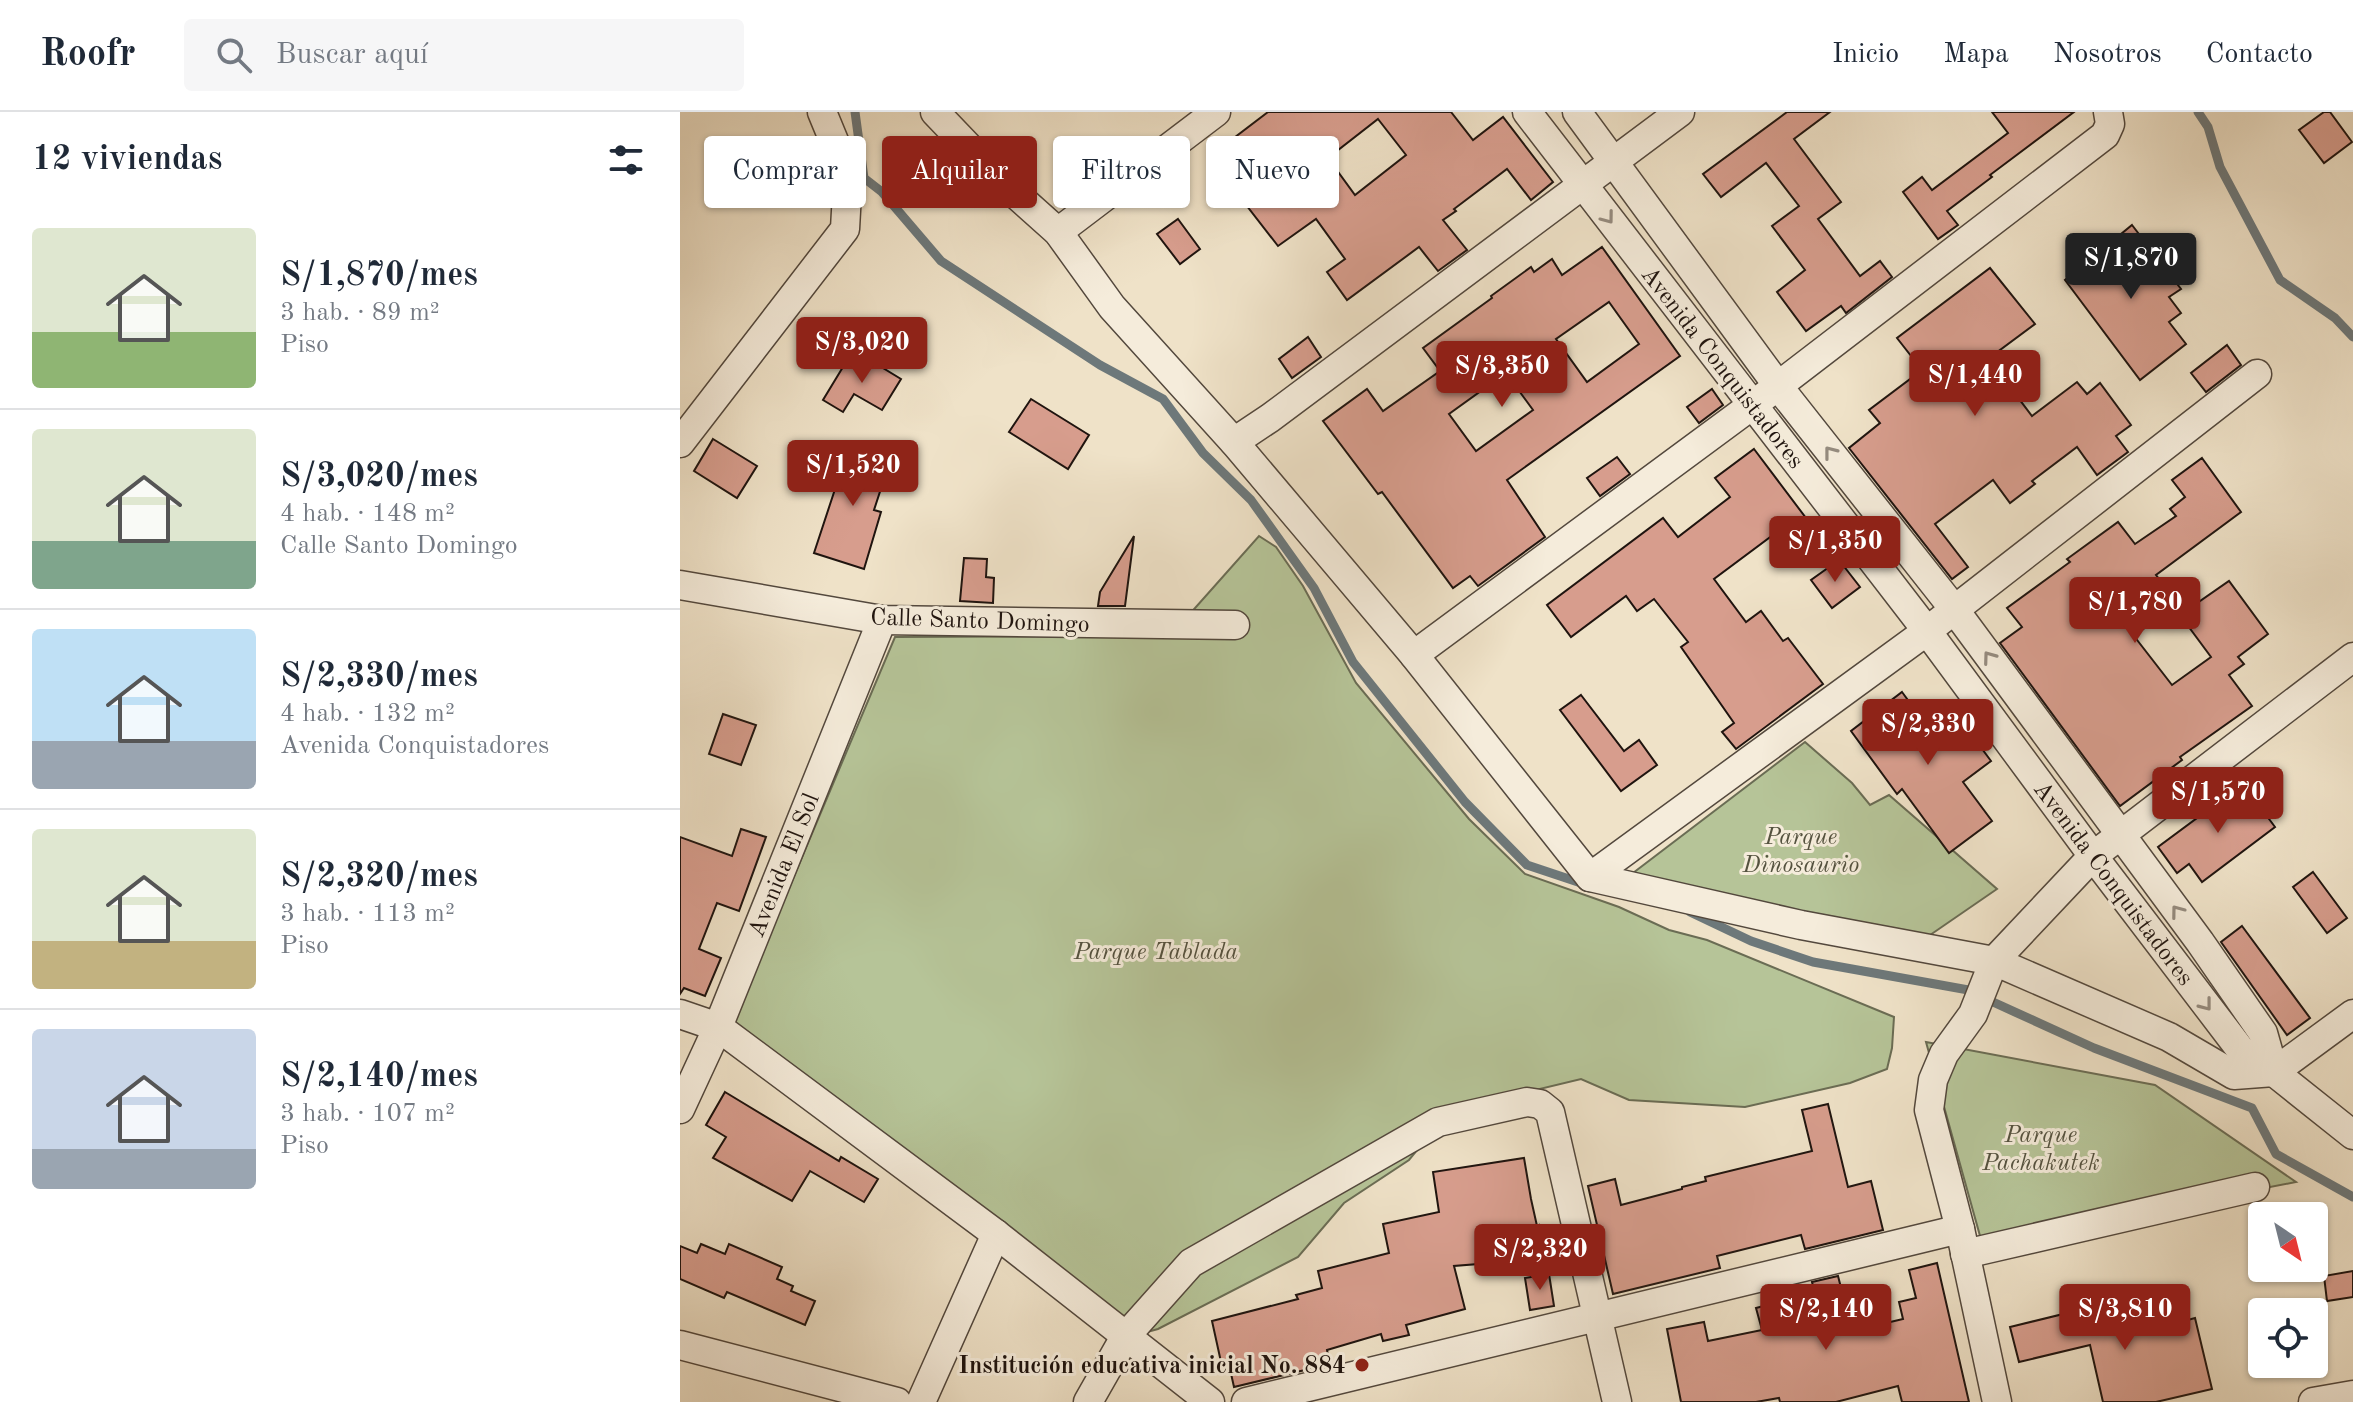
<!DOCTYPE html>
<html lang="es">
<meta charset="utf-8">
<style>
body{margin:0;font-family:"Old Standard TT",serif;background:#f6f6f7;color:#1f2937;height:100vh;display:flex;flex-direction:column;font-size:30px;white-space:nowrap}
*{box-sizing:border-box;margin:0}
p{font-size:26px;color:#747a83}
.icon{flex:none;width:44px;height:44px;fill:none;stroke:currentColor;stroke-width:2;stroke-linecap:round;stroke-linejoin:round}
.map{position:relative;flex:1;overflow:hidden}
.drawer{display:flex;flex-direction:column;background:#fff;width:680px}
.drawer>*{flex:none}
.banner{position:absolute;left:24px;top:24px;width:760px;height:72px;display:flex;gap:16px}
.needle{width:52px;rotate:145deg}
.buttons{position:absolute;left:1568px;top:1090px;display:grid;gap:16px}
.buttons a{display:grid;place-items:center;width:80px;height:80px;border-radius:8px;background:#fff;box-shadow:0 2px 6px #0004;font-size:40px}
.price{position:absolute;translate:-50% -68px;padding:0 18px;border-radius:8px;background:#8f2418;color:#fff;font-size:26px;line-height:52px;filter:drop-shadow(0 2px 4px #0008)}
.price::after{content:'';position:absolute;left:50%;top:48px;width:24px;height:18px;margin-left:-12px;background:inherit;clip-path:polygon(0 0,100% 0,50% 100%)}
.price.on{background:#222;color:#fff}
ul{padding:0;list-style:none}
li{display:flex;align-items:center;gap:24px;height:200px;padding:0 32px}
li+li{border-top:2px solid #e0e1e3}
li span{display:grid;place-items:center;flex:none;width:224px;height:160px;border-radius:8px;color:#555}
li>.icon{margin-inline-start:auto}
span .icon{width:96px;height:96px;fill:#fffc;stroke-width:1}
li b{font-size:34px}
h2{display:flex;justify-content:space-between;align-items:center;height:96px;padding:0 32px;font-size:34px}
.tag{padding:0 28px;border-radius:8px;background:#fff;box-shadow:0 2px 6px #0004;font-size:28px;line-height:72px}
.tag.on{background:#8f2418;color:#fff}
header{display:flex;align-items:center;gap:48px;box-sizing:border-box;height:112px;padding:0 40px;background:#fff;border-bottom:2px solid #e0e1e3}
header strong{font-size:38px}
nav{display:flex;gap:44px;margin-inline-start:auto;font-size:28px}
.search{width:560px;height:72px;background:#f6f6f7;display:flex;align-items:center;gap:20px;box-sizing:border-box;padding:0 28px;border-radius:8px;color:#747a83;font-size:30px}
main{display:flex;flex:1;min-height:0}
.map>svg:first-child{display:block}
.green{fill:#b6c498;stroke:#6a6c54;stroke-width:2}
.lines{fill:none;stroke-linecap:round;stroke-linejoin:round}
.stream{stroke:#6d787a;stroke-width:9}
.building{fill:#d79d8d;stroke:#1f140f;stroke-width:2;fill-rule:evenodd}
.street-casing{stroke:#53483d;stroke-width:31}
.street{stroke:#f5ecdb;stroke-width:28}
.oneway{stroke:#958b7f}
.poi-dot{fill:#8f2418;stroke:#f5ecdb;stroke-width:3}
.labels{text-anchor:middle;stroke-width:6;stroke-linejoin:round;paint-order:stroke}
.street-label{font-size:24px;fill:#1f140f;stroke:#f5ecdb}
.park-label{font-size:24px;font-style:italic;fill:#54523f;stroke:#f5ecdb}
.poi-label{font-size:24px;font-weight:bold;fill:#1f140f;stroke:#f5ecdb;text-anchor:end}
</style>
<header>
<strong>Roofr</strong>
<div class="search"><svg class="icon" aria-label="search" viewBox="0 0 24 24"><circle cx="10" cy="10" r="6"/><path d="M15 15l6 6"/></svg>Buscar aquí</div>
<nav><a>Inicio</a><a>Mapa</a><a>Nosotros</a><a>Contacto</a></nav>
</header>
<main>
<section class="drawer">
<h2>12 viviendas<svg class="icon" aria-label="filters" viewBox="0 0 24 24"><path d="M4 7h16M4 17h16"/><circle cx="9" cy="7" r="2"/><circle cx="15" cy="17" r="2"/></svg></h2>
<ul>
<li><span style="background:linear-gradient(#dfe7d0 65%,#8fb573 0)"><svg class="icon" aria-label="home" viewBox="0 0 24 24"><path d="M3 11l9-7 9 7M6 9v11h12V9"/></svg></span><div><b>S/1,870/mes</b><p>3 hab. · 89 m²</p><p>Piso</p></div></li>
<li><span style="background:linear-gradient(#dfe7d0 70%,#7fa58c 0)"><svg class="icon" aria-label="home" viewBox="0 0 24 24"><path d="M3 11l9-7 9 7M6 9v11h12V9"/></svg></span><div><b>S/3,020/mes</b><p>4 hab. · 148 m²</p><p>Calle Santo Domingo</p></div></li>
<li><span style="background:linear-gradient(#bfe0f5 70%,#9aa5b1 0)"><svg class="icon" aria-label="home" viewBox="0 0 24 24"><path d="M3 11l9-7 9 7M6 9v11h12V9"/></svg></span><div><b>S/2,330/mes</b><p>4 hab. · 132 m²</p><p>Avenida Conquistadores</p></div></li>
<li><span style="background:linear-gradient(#dfe7d0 70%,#c2b280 0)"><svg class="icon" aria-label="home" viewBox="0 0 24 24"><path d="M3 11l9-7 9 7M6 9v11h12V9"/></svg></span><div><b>S/2,320/mes</b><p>3 hab. · 113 m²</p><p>Piso</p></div></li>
<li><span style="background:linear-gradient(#c9d6e8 75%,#9aa5b1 0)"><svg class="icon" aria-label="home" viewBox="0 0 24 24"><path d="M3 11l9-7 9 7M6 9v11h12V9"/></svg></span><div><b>S/2,140/mes</b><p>3 hab. · 107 m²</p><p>Piso</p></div></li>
</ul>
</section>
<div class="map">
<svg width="1673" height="1290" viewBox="0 0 1673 1290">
<rect width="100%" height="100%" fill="#efe2c8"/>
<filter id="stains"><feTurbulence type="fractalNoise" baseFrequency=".0025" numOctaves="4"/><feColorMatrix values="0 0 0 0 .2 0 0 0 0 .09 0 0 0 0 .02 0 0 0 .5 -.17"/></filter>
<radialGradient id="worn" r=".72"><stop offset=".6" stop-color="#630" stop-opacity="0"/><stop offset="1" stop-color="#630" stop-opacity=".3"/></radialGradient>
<!-- green -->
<g class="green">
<polygon points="579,424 596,435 623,474 676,571 789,707 845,762 939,795 989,818 1027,828 1214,905 1212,936 1207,957 1170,971 1065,995 949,988 901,967 769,999 729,1048 664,1091 618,1145 478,1217 438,1228 52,911 215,525 485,524 508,504"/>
<polygon points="1125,630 1172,671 1190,693 1209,683 1317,777 1237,832 953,761"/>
<polygon points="1246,930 1475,973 1616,1070 1302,1131"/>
</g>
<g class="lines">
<!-- stream -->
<g class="stream">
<polyline points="175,0 184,66 202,80 261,149 420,253 483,287 523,341 571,388 634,476 673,550 785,690 847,753 907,773"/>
<polyline points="1518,0 1528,15 1540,55 1600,168 1655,206 1673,225"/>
<polyline points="1010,800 1071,829 1133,850 1294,879"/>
<polyline points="1313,890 1414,936 1572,996 1596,1042 1673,1085"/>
</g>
</g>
<!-- building -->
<g class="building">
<path d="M588 0H771L793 28 823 5 873 70 851 88 827 57 774 97 776 99 763 108 787 138 758 159 739 135 667 188 647 160 665 147 636 107 598 134 529 45ZM698 7 726 43 675 83 648 46Z"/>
<polygon points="1107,0 1150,0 1114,27 1161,90 1138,107 1180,164 1200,149 1212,165 1166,201 1161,194 1126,219 1097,180 1125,158 1092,114 1119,94 1086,51 1041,85 1023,62"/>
<polygon points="1312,0 1394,0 1310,63 1312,65 1267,99 1278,113 1258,127 1223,80 1242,65 1252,78 1328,21"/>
<polygon points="1644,0 1650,0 1672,30 1644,51 1619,18"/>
<polygon points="498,107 520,137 500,152 477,122"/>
<polygon points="1452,113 1501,177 1489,185 1501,201 1489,210 1506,232 1460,268 1385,168"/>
<path d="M922 135 1000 244 827 368 865 425 798 474 790 464 773 476 702 380 698 382 643 309 687 277 703 299 760 259 743 236 812 186 811 184 851 155 854 160 872 147 882 163ZM929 190 959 232 907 270 876 227ZM826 261 853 298 796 339 769 302Z"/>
<polygon points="1310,156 1355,212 1312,244 1316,249 1312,251 1352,304 1397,270 1407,282 1420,271 1451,313 1436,324 1448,340 1417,363 1397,335 1352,369 1355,372 1330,391 1313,368 1255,412 1288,455 1272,467 1169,336 1200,311 1189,298 1242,258 1217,226"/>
<polygon points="628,225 641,245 612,266 599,247"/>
<polygon points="1547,233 1561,253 1526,280 1511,261"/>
<polygon points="169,245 184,254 188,247 221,267 202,298 174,282 163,300 143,288"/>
<polygon points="1032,277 1043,293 1019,311 1007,295"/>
<polygon points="351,287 409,323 388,357 329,320"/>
<polygon points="33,327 77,354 57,386 14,359"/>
<polygon points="162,334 210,349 194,398 201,400 184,457 134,441 160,362 153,360"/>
<polygon points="1074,337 1129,410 1108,426 1101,417 1034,467 1066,510 1081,499 1103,529 1108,526 1143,572 1056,637 1042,620 1054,611 1001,535 1008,530 974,487 957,499 946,484 891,525 867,493 983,406 998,425 1050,385 1035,366"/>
<polygon points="937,345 950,362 920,384 907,366"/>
<polygon points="1522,346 1561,400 1476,463 1498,491 1454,524 1492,573 1531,545 1500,503 1549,469 1588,522 1558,545 1564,552 1549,563 1572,594 1500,645 1502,648 1440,694 1320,531 1342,515 1327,496 1390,450 1387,447 1438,410 1455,432 1496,404 1490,397 1505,385 1492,368"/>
<polygon points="454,424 445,494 418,494 420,480"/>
<polygon points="284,446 307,447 306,465 314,466 313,491 280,489"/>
<polygon points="1159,448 1180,475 1152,496 1131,468"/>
<polygon points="1222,580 1244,610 1253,603 1263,618 1279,606 1311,649 1283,670 1312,709 1269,741 1222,677 1217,682 1171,619"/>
<polygon points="901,583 944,639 959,628 977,653 941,679 880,598"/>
<polygon points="43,602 76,613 61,653 29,642"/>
<polygon points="1563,672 1595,715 1522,770 1509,752 1497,761 1478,735"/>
<polygon points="61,717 86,725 59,799 37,791 19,837 41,846 25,884 4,876 0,882 0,725 52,744"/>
<polygon points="1633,760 1667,806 1647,821 1613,775"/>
<polygon points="1562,814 1630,906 1607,923 1541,830"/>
<polygon points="45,980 159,1049 161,1045 198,1067 184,1090 130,1059 112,1089 33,1046 46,1025 26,1013"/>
<polygon points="1148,992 1168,1075 1191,1069 1203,1118 1125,1137 1121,1123 1037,1144 1040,1156 933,1182 908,1074 935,1067 941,1093 1002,1077 1002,1075 1026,1069 1025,1065 1132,1039 1122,998"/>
<polygon points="844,1046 851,1087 857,1114 859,1113 862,1147 774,1154 785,1197 726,1213 729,1223 703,1229 701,1222 647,1238 650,1252 554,1275 548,1248 541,1250 532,1209 618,1187 616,1183 642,1176 638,1159 709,1141 703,1112 759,1100 753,1060"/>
<polygon points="21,1132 45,1142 49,1132 102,1155 97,1167 113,1174 111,1179 135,1189 125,1213 47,1180 44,1186 0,1167 0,1134 17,1141"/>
<polygon points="1257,1151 1289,1290 1222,1290 1218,1274 1156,1290 1100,1290 1099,1286 1076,1290 1001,1290 987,1217 1024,1210 1028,1229 1082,1218 1076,1196 1135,1181 1132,1170 1158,1164 1172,1219 1223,1207 1219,1190 1236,1186 1229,1158"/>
<polygon points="1673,1159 1673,1185 1647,1189 1644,1164"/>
<polygon points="869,1162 874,1194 850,1198 845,1166"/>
<polygon points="1420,1193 1424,1209 1484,1194 1489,1213 1515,1206 1532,1277 1476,1290 1423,1290 1410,1233 1339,1250 1330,1215"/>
</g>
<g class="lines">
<defs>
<g id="street">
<polyline points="255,0 321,69 378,120 432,195 554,330 734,543"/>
<polyline points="847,0 1247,519 1413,744 1560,937 1594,960 1673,1023"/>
<polyline points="897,0 1098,274 1274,497 1520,830 1583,921 1594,960"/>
<polyline points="1428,0 1430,12 1425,23 1098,274 734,543 910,765 1121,813 1314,849 1489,925 1554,963 1594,960 1673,902"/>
<polyline points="378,120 536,0"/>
<polyline points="554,330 590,306 1000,0"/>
<polyline points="0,331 165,117 168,63 142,0"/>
<polyline points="0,473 202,508 555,513"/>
<polyline points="910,765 1247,519 1577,262"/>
<polyline points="0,902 38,915 316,1122 530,1290"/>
<polyline points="0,997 38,915 202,508"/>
<polyline points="1285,1142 1575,1075"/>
<polyline points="0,1233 217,1290"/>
<polyline points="241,1290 316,1122"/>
<polyline points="408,1290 445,1225 511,1151 758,1010 847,990 860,992 870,1000 937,1290"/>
<polyline points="566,1290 1280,1117"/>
<polyline points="1317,1290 1280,1117 1249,998 1253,968 1264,942 1293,902 1314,849 1413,744 1673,545"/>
<polyline points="1633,1290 1673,1283"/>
</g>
</defs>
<!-- street casing -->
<use href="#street" class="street-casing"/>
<!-- street -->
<use href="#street" class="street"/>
</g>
<!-- one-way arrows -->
<defs><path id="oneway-chevron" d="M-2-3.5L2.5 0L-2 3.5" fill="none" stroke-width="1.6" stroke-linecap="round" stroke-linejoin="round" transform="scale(2)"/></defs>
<g class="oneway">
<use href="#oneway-chevron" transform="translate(928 106) rotate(53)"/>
<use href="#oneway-chevron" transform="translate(1150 340) rotate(-128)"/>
<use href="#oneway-chevron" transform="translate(1309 545) rotate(-126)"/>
<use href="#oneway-chevron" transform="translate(1497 799) rotate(-127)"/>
<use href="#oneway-chevron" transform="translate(1526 893) rotate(52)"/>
</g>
<!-- markers -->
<circle class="poi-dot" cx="682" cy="1253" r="8"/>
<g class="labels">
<!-- street labels -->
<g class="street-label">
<text transform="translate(1043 255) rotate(52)" y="8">Avenida Conquistadores</text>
<text transform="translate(300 508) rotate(2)" y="8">Calle Santo Domingo</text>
<text transform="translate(103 753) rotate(-68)" y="8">Avenida El Sol</text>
<text transform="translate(1434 771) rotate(53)" y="8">Avenida Conquistadores</text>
</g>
<!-- park labels -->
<g class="park-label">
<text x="1121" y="732">Parque<tspan x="1121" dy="28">Dinosaurio</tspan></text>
<text x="476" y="847">Parque Tablada</text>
<text x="1361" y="1030">Parque<tspan x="1361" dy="28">Pachakutek</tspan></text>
</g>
<!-- poi labels -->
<g class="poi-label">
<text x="666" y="1261">Institución educativa inicial No. 884</text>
</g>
</g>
<rect width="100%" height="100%" filter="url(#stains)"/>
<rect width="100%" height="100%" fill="url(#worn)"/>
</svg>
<div class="buttons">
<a><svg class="needle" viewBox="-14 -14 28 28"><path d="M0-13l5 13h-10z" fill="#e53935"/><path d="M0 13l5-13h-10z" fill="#747a83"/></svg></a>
<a><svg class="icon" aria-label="locate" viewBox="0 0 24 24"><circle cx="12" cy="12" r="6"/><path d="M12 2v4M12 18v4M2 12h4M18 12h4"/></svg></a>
</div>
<b class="price on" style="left:1451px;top:189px">S/1,870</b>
<b class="price" style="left:182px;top:273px">S/3,020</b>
<b class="price" style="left:822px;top:297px">S/3,350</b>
<b class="price" style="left:1295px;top:306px">S/1,440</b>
<b class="price" style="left:173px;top:396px">S/1,520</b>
<b class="price" style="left:1155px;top:472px">S/1,350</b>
<b class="price" style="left:1455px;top:533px">S/1,780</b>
<b class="price" style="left:1248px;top:655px">S/2,330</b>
<b class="price" style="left:1538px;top:723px">S/1,570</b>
<b class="price" style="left:860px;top:1180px">S/2,320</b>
<b class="price" style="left:1146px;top:1240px">S/2,140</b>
<b class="price" style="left:1445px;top:1240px">S/3,810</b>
<div class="banner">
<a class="tag">Comprar</a>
<a class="tag on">Alquilar</a>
<a class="tag">Filtros</a>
<a class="tag">Nuevo</a>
</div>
</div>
</main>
